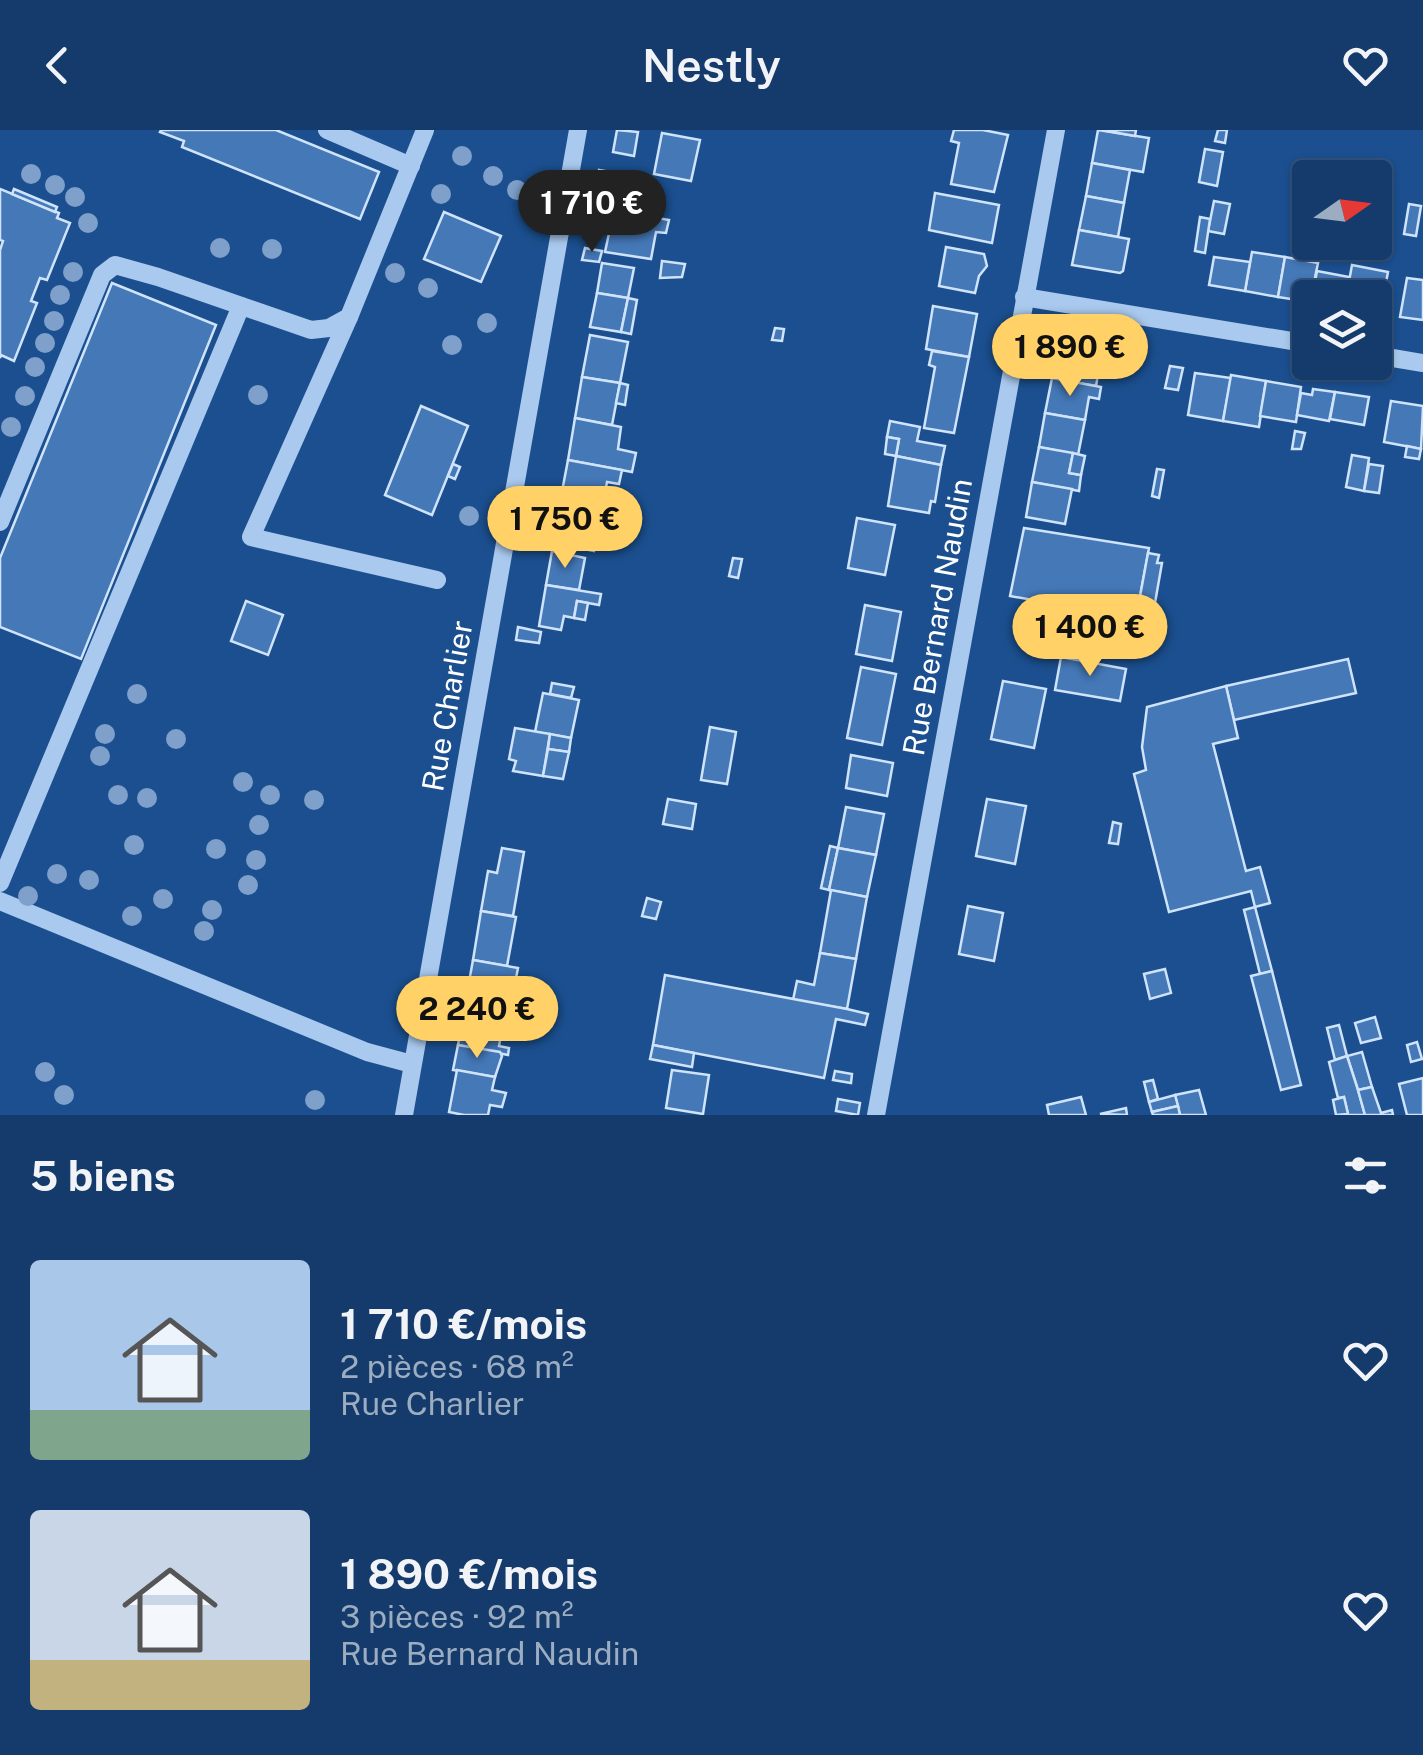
<!DOCTYPE html>
<html lang="fr">
<meta charset="utf-8">
<style>
body{margin:0;font-family:"Public Sans",sans-serif;background:#1d4271;color:#f1f3f6;height:100vh;display:flex;flex-direction:column;font-size:38px;white-space:nowrap}
*{box-sizing:border-box;margin:0}
p{font-size:32px;color:#9dadc1}
.icon{flex:none;width:55px;height:55px;fill:none;stroke:currentColor;stroke-width:2;stroke-linecap:round;stroke-linejoin:round}
.map{position:relative;height:985px;overflow:hidden}
.details{display:flex;flex-direction:column;background:#143b6b;flex:1}
.details>*{flex:none}
.needle{width:65px;rotate:76deg}
.tools{position:absolute;left:1292px;top:30px;display:grid;gap:20px}
.tools a{display:grid;place-items:center;width:100px;height:100px;border-radius:10px;background:#143b6b;box-shadow:0 2px 8px #0004,0 0 0 2px #33557e;font-size:50px}
.price{position:absolute;translate:-50% -85px;padding:0 22px;border-radius:35px;background:#ffd166;color:#111;font-size:32px;line-height:65px;filter:drop-shadow(0 2px 5px #0008)}
.price::after{content:'';position:absolute;left:50%;top:60px;width:30px;height:22px;margin-left:-15px;background:inherit;clip-path:polygon(0 0,100% 0,50% 100%)}
.price.active{background:#222;color:#fff}
ul{padding:0;list-style:none}
li{display:flex;align-items:center;gap:30px;height:250px;padding:0 30px}
li span{display:grid;place-items:center;flex:none;width:280px;height:200px;border-radius:10px;color:#555}
li>.icon{margin-inline-start:auto}
span .icon{width:120px;height:120px;fill:#fffc;stroke-width:1}
li b{font-size:42px}
h2{display:flex;justify-content:space-between;align-items:center;height:120px;padding:0 30px;font-size:42px}
header{display:flex;justify-content:space-between;align-items:center;height:130px;padding:0 30px;background:#143b6b;font-size:45px;font-weight:600}
.map>svg:first-child{display:block}
.building{fill:#4478b7;stroke:#cfe3fa;stroke-width:2.5}
.lines{fill:none;stroke-linecap:round;stroke-linejoin:round}
.minor{stroke:#a9c9ee;stroke-width:18}
.tree{fill:#7ea0ca}
.labels{text-anchor:middle;stroke-width:8;stroke-linejoin:round;paint-order:stroke}
.street-label{font-size:30px;fill:#fff;stroke:#1b4f8f}
</style>
<header><svg class="icon" aria-label="back" viewBox="0 0 24 24"><path d="M15 5l-7 7 7 7"/></svg>Nestly<svg class="icon" aria-label="heart" viewBox="0 0 24 24"><path d="M12 20l-8-8c-3-5 5-10 8-4 3-6 11-1 8 4z"/></svg></header>
<div class="map">
<svg width="1423" height="985" viewBox="0 0 1423 985">
<rect width="100%" height="100%" fill="#1b4f8f"/>
<!-- building -->
<g class="building">
<polygon points="161,0 276,0 379,42 360,89 182,17 184,11 160,2"/>
<polygon points="617,0 638,2 634,26 613,22"/>
<polygon points="954,0 983,0 1008,5 994,62 951,54 959,13 951,11"/>
<polygon points="1098,0 1149,8 1143,42 1092,33"/>
<polygon points="1102,0 1136,0 1135,6"/>
<polygon points="1218,0 1227,0 1225,13 1215,11"/>
<polygon points="662,3 700,10 691,51 654,44"/>
<polygon points="1205,19 1223,22 1217,56 1199,52"/>
<polygon points="1092,33 1130,40 1124,73 1086,66"/>
<polygon points="599,40 617,43 616,54 597,51"/>
<polygon points="595,58 624,63 620,82 592,76"/>
<polygon points="0,59 59,83 57,88 70,93 47,150 40,148 31,171 37,173 14,231 1,225 0,228 0,120 3,111 0,110"/>
<polygon points="14,59 57,77 55,82 12,64"/>
<polygon points="935,63 999,75 992,113 929,100"/>
<polygon points="1086,66 1124,73 1118,107 1079,100"/>
<polygon points="1214,71 1230,74 1224,104 1208,101"/>
<polygon points="1409,74 1421,76 1416,106 1404,104"/>
<polygon points="444,82 501,106 481,152 424,129"/>
<polygon points="1375,82 1389,84 1385,111 1375,109"/>
<polygon points="634,84 669,90 666,103 656,102 651,129 605,122 611,94 631,97"/>
<polygon points="1200,87 1210,89 1205,123 1195,121"/>
<polygon points="1079,100 1129,109 1123,141 1120,143 1072,135"/>
<polygon points="946,117 984,124 987,136 979,146 975,163 939,156"/>
<polygon points="585,118 602,121 599,132 582,130"/>
<polygon points="1252,122 1285,127 1278,167 1245,161"/>
<polygon points="1214,127 1250,132 1245,161 1209,155"/>
<polygon points="1285,127 1318,133 1310,172 1278,167"/>
<polygon points="662,131 685,134 682,147 660,148"/>
<polygon points="602,133 634,138 628,168 597,163"/>
<polygon points="1352,135 1388,142 1380,184 1375,183 1375,168 1346,168"/>
<polygon points="1317,141 1349,147 1346,168 1312,168"/>
<polygon points="1407,148 1423,150 1423,190 1400,187"/>
<polygon points="112,153 216,195 81,529 0,497 0,428"/>
<polygon points="597,163 628,168 621,202 590,197"/>
<polygon points="628,168 637,170 631,204 621,202"/>
<polygon points="933,176 977,184 969,227 926,219"/>
<polygon points="775,198 784,199 782,211 772,210"/>
<polygon points="590,205 628,212 620,253 582,247"/>
<polygon points="1057,214 1102,223 1096,256 1055,249 1058,230 1054,230"/>
<polygon points="932,221 969,227 954,303 924,298 935,237 929,235"/>
<polygon points="1170,236 1183,238 1178,260 1165,258"/>
<polygon points="1195,243 1231,248 1223,291 1188,285"/>
<polygon points="1231,245 1266,251 1259,297 1223,291"/>
<polygon points="582,247 620,253 612,295 575,288"/>
<polygon points="1052,248 1101,257 1099,269 1089,267 1085,290 1045,283"/>
<polygon points="1266,251 1301,257 1296,292 1260,286"/>
<polygon points="620,253 628,255 625,275 616,273"/>
<polygon points="1313,259 1335,262 1329,291 1297,285 1301,263 1312,265"/>
<polygon points="1335,262 1369,267 1364,295 1330,289"/>
<polygon points="1391,271 1423,276 1421,319 1384,312"/>
<polygon points="421,276 468,296 432,385 385,365"/>
<polygon points="1045,283 1085,290 1078,325 1039,317"/>
<polygon points="575,288 621,297 618,319 636,323 632,342 568,330"/>
<polygon points="890,291 920,297 917,311 945,316 941,335 896,326 899,309 887,307"/>
<polygon points="1295,301 1305,303 1301,319 1292,319"/>
<polygon points="887,307 899,309 896,326 885,324"/>
<polygon points="1407,316 1421,319 1419,329 1405,327"/>
<polygon points="1039,317 1073,323 1069,343 1081,345 1079,361 1032,352"/>
<polygon points="1073,323 1085,326 1081,345 1069,343"/>
<polygon points="1352,325 1369,328 1364,361 1346,357"/>
<polygon points="896,326 941,335 935,372 931,371 929,383 888,376"/>
<polygon points="568,330 622,340 619,354 607,352 602,379 560,372"/>
<polygon points="453,334 460,337 455,349 448,346"/>
<polygon points="1369,334 1383,336 1379,363 1364,361"/>
<polygon points="1157,339 1164,340 1159,368 1152,366"/>
<polygon points="1032,352 1072,359 1065,394 1026,387"/>
<polygon points="560,372 615,382 611,396 599,394 594,421 554,413"/>
<polygon points="857,388 895,395 885,445 848,438"/>
<polygon points="1024,398 1149,418 1136,488 1010,466"/>
<polygon points="552,421 585,428 579,460 546,455"/>
<polygon points="1148,423 1159,425 1157,433 1162,433 1152,490 1136,488"/>
<polygon points="733,428 742,429 738,448 729,446"/>
<polygon points="546,455 601,464 599,475 577,471 574,488 564,486 561,500 539,496"/>
<polygon points="246,471 283,485 268,525 231,511"/>
<polygon points="577,471 588,473 585,490 574,488"/>
<polygon points="865,475 901,482 892,531 856,524"/>
<polygon points="1069,477 1136,488 1131,519 1064,509"/>
<polygon points="518,497 541,502 539,513 516,510"/>
<polygon points="1061,527 1126,539 1120,571 1055,560"/>
<polygon points="1348,529 1356,563 1234,590 1226,556"/>
<polygon points="861,537 896,544 882,615 847,608"/>
<polygon points="1003,551 1046,559 1034,618 991,609"/>
<polygon points="552,553 574,557 571,568 550,564"/>
<polygon points="1226,556 1238,608 1213,614 1246,741 1260,737 1270,773 1255,777 1251,761 1169,782 1134,644 1146,640 1142,617 1147,577"/>
<polygon points="543,563 579,570 571,608 535,602"/>
<polygon points="710,597 736,602 727,654 701,650"/>
<polygon points="515,598 550,604 543,646 513,641 516,631 509,629"/>
<polygon points="550,604 571,608 569,622 548,619"/>
<polygon points="548,619 569,622 563,649 543,646"/>
<polygon points="851,625 893,633 887,666 846,658"/>
<polygon points="668,669 696,674 692,699 663,694"/>
<polygon points="987,669 1026,676 1015,734 976,726"/>
<polygon points="846,677 884,684 876,725 838,718"/>
<polygon points="1113,692 1121,694 1118,714 1109,713"/>
<polygon points="830,716 838,718 829,760 821,758"/>
<polygon points="502,718 524,722 513,786 481,781 488,741 497,743"/>
<polygon points="838,718 876,725 867,767 829,760"/>
<polygon points="831,760 867,767 856,829 820,823"/>
<polygon points="647,768 661,772 656,789 642,786"/>
<polygon points="968,776 1003,783 994,831 959,824"/>
<polygon points="1255,777 1272,841 1260,844 1244,780"/>
<polygon points="481,781 516,787 507,836 473,830"/>
<polygon points="820,823 856,829 847,879 793,870 797,851 814,855"/>
<polygon points="473,830 518,838 512,868 531,871 528,884 465,874"/>
<polygon points="1165,839 1171,863 1150,869 1144,844"/>
<polygon points="1272,841 1301,955 1281,960 1251,846"/>
<polygon points="665,845 847,879 868,884 865,895 836,889 824,948 653,915"/>
<polygon points="531,871 549,875 547,887 528,884"/>
<polygon points="464,880 504,888 499,916 509,918 508,925 458,915"/>
<polygon points="504,880 520,883 518,894 504,891 504,888 502,887"/>
<polygon points="520,883 540,886 537,900 518,897"/>
<polygon points="1375,887 1381,908 1361,913 1355,893"/>
<polygon points="1339,895 1347,926 1335,930 1327,898"/>
<polygon points="1417,912 1422,929 1411,932 1407,915"/>
<polygon points="458,915 500,922 502,926 495,947 453,940"/>
<polygon points="653,915 694,923 692,937 650,929"/>
<polygon points="1362,922 1372,957 1358,960 1347,926"/>
<polygon points="1347,926 1358,960 1365,985 1346,985 1348,984 1344,967 1338,968 1329,932"/>
<polygon points="457,940 495,947 492,960 506,963 502,977 490,975 488,985 464,985 449,982"/>
<polygon points="672,940 709,945 703,984 666,978"/>
<polygon points="835,941 852,944 851,953 833,950"/>
<polygon points="1423,948 1423,985 1407,985 1399,954"/>
<polygon points="1153,950 1158,969 1149,972 1144,952"/>
<polygon points="1372,957 1381,983 1392,980 1393,985 1365,985 1358,960"/>
<polygon points="1199,960 1206,985 1180,985 1175,965"/>
<polygon points="1175,965 1178,976 1152,982 1149,972"/>
<polygon points="1081,967 1086,985 1049,985 1047,975"/>
<polygon points="1344,967 1348,984 1336,985 1333,970"/>
<polygon points="838,969 860,973 858,985 836,981"/>
<polygon points="1178,976 1180,985 1153,985 1152,982"/>
<polygon points="1126,978 1127,985 1100,984"/>
</g>
<g class="lines">
<!-- minor -->
<g class="minor">
<polyline points="327,0 411,36"/>
<polyline points="1024,167 1310,214"/>
<polyline points="349,187 251,407 437,450"/>
<polyline points="1375,225 1423,233"/>
<polyline points="0,392 102,145 115,135 158,147 311,200 329,198 349,187 425,0"/>
<polyline points="0,753 241,176"/>
<polyline points="0,771 367,922 412,934"/>
<polyline points="404,985 578,0"/>
<polyline points="876,985 1056,0"/>
</g>
</g>
<!-- trees -->
<g class="tree">
<circle cx="462" cy="26" r="10"/>
<circle cx="31" cy="44" r="10"/>
<circle cx="493" cy="46" r="10"/>
<circle cx="55" cy="55" r="10"/>
<circle cx="517" cy="60" r="10"/>
<circle cx="441" cy="64" r="10"/>
<circle cx="75" cy="67" r="10"/>
<circle cx="88" cy="93" r="10"/>
<circle cx="220" cy="118" r="10"/>
<circle cx="272" cy="119" r="10"/>
<circle cx="73" cy="142" r="10"/>
<circle cx="395" cy="143" r="10"/>
<circle cx="428" cy="158" r="10"/>
<circle cx="60" cy="165" r="10"/>
<circle cx="54" cy="191" r="10"/>
<circle cx="487" cy="193" r="10"/>
<circle cx="45" cy="213" r="10"/>
<circle cx="452" cy="215" r="10"/>
<circle cx="35" cy="237" r="10"/>
<circle cx="258" cy="265" r="10"/>
<circle cx="25" cy="266" r="10"/>
<circle cx="11" cy="297" r="10"/>
<circle cx="469" cy="386" r="10"/>
<circle cx="137" cy="564" r="10"/>
<circle cx="105" cy="604" r="10"/>
<circle cx="176" cy="609" r="10"/>
<circle cx="100" cy="626" r="10"/>
<circle cx="243" cy="652" r="10"/>
<circle cx="118" cy="665" r="10"/>
<circle cx="270" cy="665" r="10"/>
<circle cx="147" cy="668" r="10"/>
<circle cx="314" cy="670" r="10"/>
<circle cx="259" cy="695" r="10"/>
<circle cx="134" cy="715" r="10"/>
<circle cx="216" cy="719" r="10"/>
<circle cx="256" cy="730" r="10"/>
<circle cx="57" cy="744" r="10"/>
<circle cx="89" cy="750" r="10"/>
<circle cx="248" cy="755" r="10"/>
<circle cx="28" cy="766" r="10"/>
<circle cx="163" cy="769" r="10"/>
<circle cx="212" cy="780" r="10"/>
<circle cx="132" cy="786" r="10"/>
<circle cx="204" cy="801" r="10"/>
<circle cx="45" cy="942" r="10"/>
<circle cx="64" cy="965" r="10"/>
<circle cx="315" cy="970" r="10"/>
</g>
<g class="labels">
<!-- street labels -->
<g class="street-label">
<text transform="translate(938 487) rotate(-80)" y="10">Rue Bernard Naudin</text>
<text transform="translate(448 576) rotate(-80)" y="10">Rue Charlier</text>
</g>
</g>
</svg>
<div class="tools">
<a><svg class="needle" viewBox="-14 -14 28 28"><path d="M0-13l5 13h-10z" fill="#e53935"/><path d="M0 13l5-13h-10z" fill="#9dadc1"/></svg></a>
<a><svg class="icon" aria-label="layers" viewBox="0 0 24 24"><path d="M12 4l9 5-9 5-9-5zM3 14l9 5 9-5"/></svg></a>
</div>
<b class="price active" style="left:592px;top:125px">1 710 €</b>
<b class="price" style="left:1070px;top:269px">1 890 €</b>
<b class="price" style="left:565px;top:441px">1 750 €</b>
<b class="price" style="left:1090px;top:549px">1 400 €</b>
<b class="price" style="left:477px;top:931px">2 240 €</b>
</div>
<section class="details">
<h2>5 biens<svg class="icon" aria-label="filters" viewBox="0 0 24 24"><path d="M4 7h16M4 17h16"/><circle cx="9" cy="7" r="2"/><circle cx="15" cy="17" r="2"/></svg></h2>
<ul>
<li><span style="background:linear-gradient(#a9c7e8 75%,#7fa58c 0)"><svg class="icon" aria-label="home" viewBox="0 0 24 24"><path d="M3 11l9-7 9 7M6 9v11h12V9"/></svg></span><div><b>1 710 €/mois</b><p>2 pièces · 68 m²</p><p>Rue Charlier</p></div><svg class="icon" aria-label="heart" viewBox="0 0 24 24"><path d="M12 20l-8-8c-3-5 5-10 8-4 3-6 11-1 8 4z"/></svg></li>
<li><span style="background:linear-gradient(#c9d6e8 75%,#c2b280 0)"><svg class="icon" aria-label="home" viewBox="0 0 24 24"><path d="M3 11l9-7 9 7M6 9v11h12V9"/></svg></span><div><b>1 890 €/mois</b><p>3 pièces · 92 m²</p><p>Rue Bernard Naudin</p></div><svg class="icon" aria-label="heart" viewBox="0 0 24 24"><path d="M12 20l-8-8c-3-5 5-10 8-4 3-6 11-1 8 4z"/></svg></li>
</ul>
</section>
